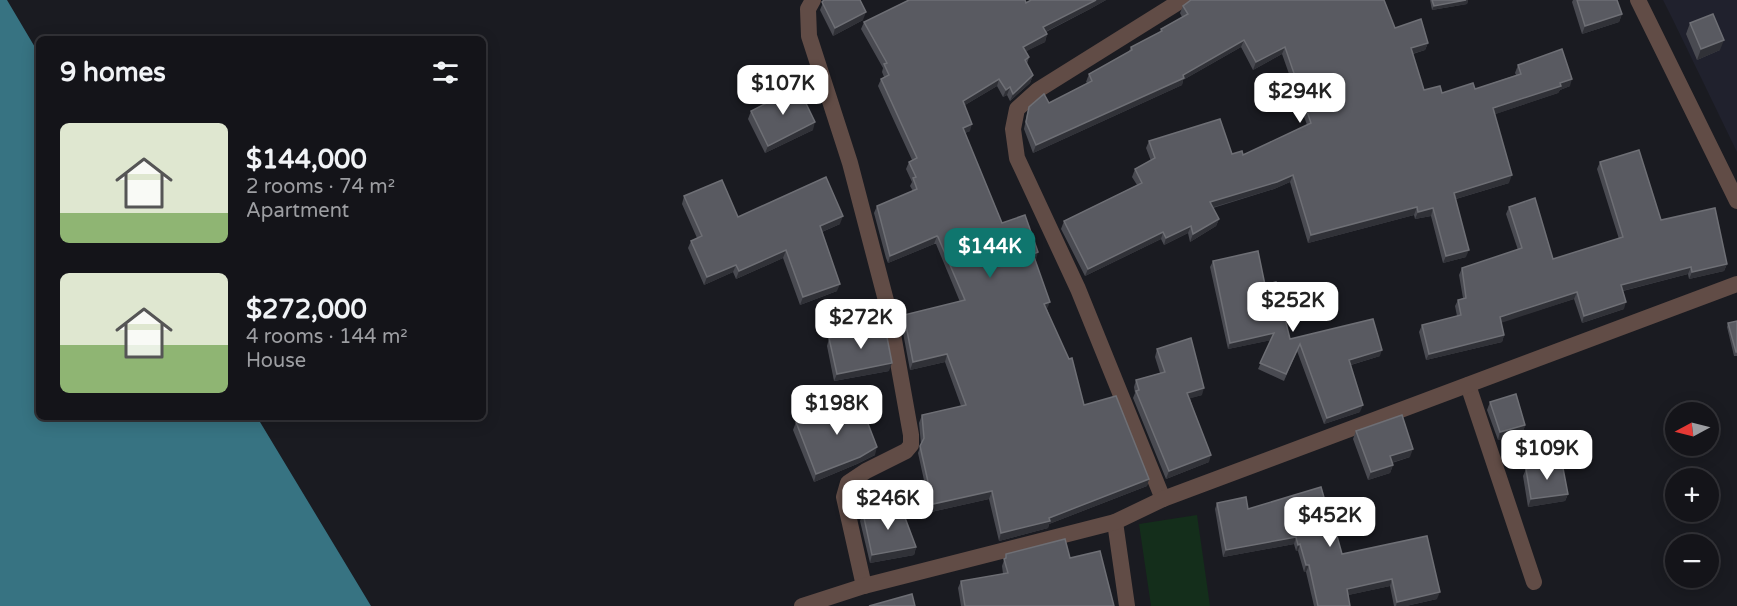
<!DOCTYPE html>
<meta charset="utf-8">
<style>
body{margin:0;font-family:"Varela Round",sans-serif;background:#212126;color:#f1f3f6;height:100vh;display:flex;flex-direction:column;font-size:22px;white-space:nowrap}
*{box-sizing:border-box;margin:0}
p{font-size:20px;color:#9d9ea2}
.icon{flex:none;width:33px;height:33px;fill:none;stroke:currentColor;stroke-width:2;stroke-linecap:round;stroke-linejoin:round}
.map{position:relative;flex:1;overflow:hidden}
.details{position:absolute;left:36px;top:36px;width:450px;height:384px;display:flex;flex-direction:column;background:#141419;border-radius:9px;box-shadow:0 3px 15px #0003,0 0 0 2px #333338}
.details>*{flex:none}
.needle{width:39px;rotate:263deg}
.controls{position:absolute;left:1665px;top:402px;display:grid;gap:12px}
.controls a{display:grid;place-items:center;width:54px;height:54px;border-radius:50%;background:#141419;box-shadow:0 3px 15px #0003,0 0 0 2px #333338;font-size:30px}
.price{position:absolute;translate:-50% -51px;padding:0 14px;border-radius:12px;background:#fff;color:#222;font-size:20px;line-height:39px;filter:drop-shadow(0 2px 3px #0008)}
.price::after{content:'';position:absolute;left:50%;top:36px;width:18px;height:14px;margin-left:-9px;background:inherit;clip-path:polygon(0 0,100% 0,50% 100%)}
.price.on{background:#0f766e;color:#fff}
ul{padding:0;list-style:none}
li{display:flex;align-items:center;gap:18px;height:150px;padding:0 24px}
li span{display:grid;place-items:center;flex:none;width:168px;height:120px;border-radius:9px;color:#555}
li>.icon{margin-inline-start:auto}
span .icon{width:72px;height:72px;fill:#fffc;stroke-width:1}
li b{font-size:26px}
h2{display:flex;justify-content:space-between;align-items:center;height:72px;padding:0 24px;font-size:26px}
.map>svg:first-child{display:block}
.built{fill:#20212d}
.green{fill:#142e1b}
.water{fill:#377382}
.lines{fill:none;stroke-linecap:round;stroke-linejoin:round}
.minor{stroke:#614c46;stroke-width:16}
.wall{fill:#494a51}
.shaded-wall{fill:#303137}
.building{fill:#595a61;stroke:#6e6f75;stroke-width:1.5}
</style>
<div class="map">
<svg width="1737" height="606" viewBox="0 0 1737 606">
<rect width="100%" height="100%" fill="#1a1b21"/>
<!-- built -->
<polygon class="built" points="1663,0 1737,0 1737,152 1674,22"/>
<!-- green -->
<polygon class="green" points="1197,515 1210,606 1151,606 1139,524"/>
<!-- water -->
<polygon class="water" points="0,0 7,0 39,54 39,417 257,417 371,606 0,606"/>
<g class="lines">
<!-- minor -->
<g class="minor">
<polyline points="813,0 808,9 809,36 850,163 889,312 911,435 911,445 906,451 866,471 848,483 844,497 864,586"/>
<polyline points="1638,0 1737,201"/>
<polyline points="1468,385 1534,582"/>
<polyline points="1163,499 1078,289 1017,158 1013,129 1017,109 1038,90 1182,0"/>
<polyline points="1115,522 1127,606"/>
<polyline points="802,606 864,586 1115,522 1163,499 1737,284"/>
</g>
</g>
<!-- wall -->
<g class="wall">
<polygon points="824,0 863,20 833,36 820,10"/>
<polygon points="1031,0 1106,0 1090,9 1046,32 1047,34 1045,42 1026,51 1029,57 1027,64 1033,75 1030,83 1010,101 1007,95 1003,97 997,86 965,105 970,131 965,133 1002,223 1036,260 1035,260 1047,309 1084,405 1149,479 1147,486 1049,524 1048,528 999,541 989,499 931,512 918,453 921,444 919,423 922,415 961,406 945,362 910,370 901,322 904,315 960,302 936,244 934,244 888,263 886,258 874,213 877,206 913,191 910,186 912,182 906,169 909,162 912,160 878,86 881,79 884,77 882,72 883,68 861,29 864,22 1026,3"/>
<polygon points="1430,0 1468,0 1467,4 1432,10"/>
<polygon points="1573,0 1617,0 1622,14 1619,22 1582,34 1572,2"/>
<polygon points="1183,6 1395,28 1428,43 1425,50 1413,54 1424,90 1442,93 1475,89 1516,75 1515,73 1518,65 1570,86 1560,90 1558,93 1495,114 1509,183 1456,199 1466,257 1443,263 1431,216 1415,219 1414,215 1308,243 1290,182 1274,189 1213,208 1219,219 1216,226 1190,242 1188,233 1164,245 1161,239 1085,276 1061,229 1064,221 1137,185 1132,177 1135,169 1151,161 1146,148 1149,141 1243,155 1307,125 1282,54 1253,70 1241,47 1183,80 1182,85 1033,153 1024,129 1027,114 1029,107 1049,103 1087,83 1086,82 1089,74 1128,53 1131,47 1160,32 1161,29 1182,17 1180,13"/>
<polygon points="1690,23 1720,50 1697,60 1686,34"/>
<polygon points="751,111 813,130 765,153 748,119"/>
<polygon points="1600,162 1661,220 1727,264 1724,271 1689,279 1688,274 1623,291 1624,309 1582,323 1574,299 1501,322 1504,335 1502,342 1426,360 1419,332 1422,325 1457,316 1455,306 1458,300 1463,298 1459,275 1462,268 1518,250 1506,214 1509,207 1553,259 1619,239 1597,169"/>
<polygon points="684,196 738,217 840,224 822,232 837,291 800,305 783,258 736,279 733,272 704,285 688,248 691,241 697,238 682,204"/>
<polygon points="1213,261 1265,285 1290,339 1380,356 1351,365 1360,412 1324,424 1297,351 1284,381 1258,369 1271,340 1228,349 1210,267"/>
<polygon points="1737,321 1737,356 1734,356 1727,327 1728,323"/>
<polygon points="829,338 889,371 834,381 827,346"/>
<polygon points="1157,349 1202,395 1190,398 1209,462 1166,479 1133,398 1135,393 1134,387 1136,380 1160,373 1155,357"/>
<polygon points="1490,402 1525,425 1523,432 1498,440 1487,410"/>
<polygon points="796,422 875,455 857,464 814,482 793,430"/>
<polygon points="1356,431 1410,457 1392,463 1393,465 1390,473 1368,480 1353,439"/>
<polygon points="1526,469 1568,494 1565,501 1528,507 1523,476"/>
<polygon points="1217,503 1248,509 1335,536 1342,554 1437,599 1406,606 1394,606 1390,586 1348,595 1350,606 1314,606 1306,572 1304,572 1298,551 1296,551 1294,544 1223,557 1215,509"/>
<polygon points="863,513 916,547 914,555 870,563 860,521"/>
<polygon points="1006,554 1070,558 1114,606 961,606 958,588 961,581 1003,574 1002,566"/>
</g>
<!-- shaded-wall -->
<g class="shaded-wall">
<polygon points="1096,0 1106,0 1090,9 1041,34 1043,27"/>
<polygon points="1468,0 1467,4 1432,10 1434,6"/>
<polygon points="866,12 863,20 833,36 835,28"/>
<polygon points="1622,14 1619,22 1582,34 1585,26"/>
<polygon points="1047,34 1045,42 1021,54 1023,47"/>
<polygon points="1244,40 1241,47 1183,80 1182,85 1033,153 1036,145 1183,75"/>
<polygon points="1724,40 1720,50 1697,60 1701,49"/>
<polygon points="1428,43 1425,50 1408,55 1411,48"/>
<polygon points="1285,47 1282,54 1253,70 1256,62"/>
<polygon points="1033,75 1030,83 1010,101 1013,94"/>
<polygon points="999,79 997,86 960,108 963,101"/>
<polygon points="1572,79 1570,86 1560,90 1558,93 1490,116 1493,108"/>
<polygon points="1010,87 1007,95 1003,97 1006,90"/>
<polygon points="815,122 813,130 765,153 768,146"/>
<polygon points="972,124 970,131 960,135 963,128"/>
<polygon points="1293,175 1290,182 1274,189 1207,209 1210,202"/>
<polygon points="1512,175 1509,183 1452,200 1454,193"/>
<polygon points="1417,207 1414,215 1308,243 1311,235"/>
<polygon points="1433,208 1431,216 1415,219 1418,212"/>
<polygon points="843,216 840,224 817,234 820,226"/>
<polygon points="1219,219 1216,226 1190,242 1193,234"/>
<polygon points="1191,226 1188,233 1164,245 1166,238"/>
<polygon points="1163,232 1161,239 1085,276 1088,269"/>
<polygon points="937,236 934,244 888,263 890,256"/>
<polygon points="786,250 783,258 736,279 739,271"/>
<polygon points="1469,250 1466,257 1443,263 1446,256"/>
<polygon points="1038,252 1036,260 1030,262 1033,254"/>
<polygon points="1727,264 1724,271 1689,279 1692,272"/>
<polygon points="736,265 733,272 704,285 707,277"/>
<polygon points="1691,267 1688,274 1618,292 1621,285"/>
<polygon points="840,284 837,291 800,305 803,297"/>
<polygon points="1577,292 1574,299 1498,324 1500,317"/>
<polygon points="1050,302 1047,309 1041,311 1044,304"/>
<polygon points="1626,302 1624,309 1582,323 1584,316"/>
<polygon points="1274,333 1272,340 1228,349 1230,343"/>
<polygon points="1504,335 1502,342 1426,360 1429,354"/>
<polygon points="1382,350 1380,356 1347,366 1349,360"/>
<polygon points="947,354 945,362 910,370 913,362"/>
<polygon points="892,363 889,371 834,381 837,374"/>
<polygon points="1204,388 1202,395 1185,400 1187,393"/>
<polygon points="1363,405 1360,412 1324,424 1327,418"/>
<polygon points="1525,425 1523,432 1498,440 1500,432"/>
<polygon points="877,447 875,455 857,464 814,482 816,474"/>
<polygon points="1413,449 1410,457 1387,464 1390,456"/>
<polygon points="1211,455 1209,462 1166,479 1169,471"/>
<polygon points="1393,465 1390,473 1368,480 1371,472"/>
<polygon points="1149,479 1147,486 1049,524 1048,528 999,541 1001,533 1049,518"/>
<polygon points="992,491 989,499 931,512 933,504"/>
<polygon points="1568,494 1565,501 1528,507 1531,499"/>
<polygon points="1296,537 1294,544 1223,557 1226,550"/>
<polygon points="1300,544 1298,551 1296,551 1298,545"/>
<polygon points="916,547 914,555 870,563 872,555"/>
<polygon points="1306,565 1309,565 1306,572 1304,572"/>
<polygon points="1392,579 1390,586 1344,596 1347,589"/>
<polygon points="1440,592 1437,599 1406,606 1396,606 1397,602"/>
</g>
<!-- building -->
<g class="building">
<polygon points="824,0 860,0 866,12 835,28 822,2"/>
<polygon points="909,0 1025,0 1026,3 1031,0 1096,0 1043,27 1047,34 1023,47 1029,57 1025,60 1033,75 1013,94 1010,87 1006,90 999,79 963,101 972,124 963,128 1002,223 1025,215 1038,252 1033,254 1050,302 1044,304 1069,359 1072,358 1084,405 1116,396 1149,479 1049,518 1050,521 1001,533 992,491 933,504 920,446 924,438 922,415 966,405 947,354 913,362 904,315 965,300 938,237 937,236 890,256 877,206 917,189 913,178 916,177 909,162 917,158 881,79 889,75 884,64 887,63 864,22"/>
<polygon points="1191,0 1384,0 1395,28 1421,19 1428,43 1411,48 1424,90 1440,86 1442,93 1473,83 1475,89 1521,74 1518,65 1562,49 1572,79 1560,83 1561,86 1493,108 1512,175 1454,193 1469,250 1446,256 1433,208 1418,212 1417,207 1311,235 1293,175 1277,182 1210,202 1219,219 1193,234 1191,226 1166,238 1163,232 1088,269 1064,221 1142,183 1135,169 1155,158 1149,141 1220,119 1232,154 1242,151 1243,155 1311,123 1285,47 1256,62 1244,40 1183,75 1184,78 1036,145 1026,122 1029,107 1044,94 1049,103 1092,81 1089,74 1132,50 1131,47 1162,31 1161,29 1188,14 1183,6"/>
<polygon points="1432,0 1466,0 1434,6"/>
<polygon points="1577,0 1617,0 1622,14 1585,26"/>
<polygon points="1713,14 1724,40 1701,49 1690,23"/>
<polygon points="798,87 815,122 768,146 751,111"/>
<polygon points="1639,150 1661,220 1715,208 1727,264 1692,272 1691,267 1621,285 1626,302 1584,316 1577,292 1500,317 1504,335 1429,354 1422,325 1461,315 1458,300 1466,298 1462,268 1522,248 1509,207 1535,198 1553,259 1623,237 1600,162"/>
<polygon points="826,177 843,216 820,226 840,284 803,297 786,250 739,271 736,265 707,277 691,241 702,236 684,196 722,180 738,217"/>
<polygon points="1258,251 1265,285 1276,282 1290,339 1373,319 1382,350 1349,360 1363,405 1327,418 1300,344 1286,374 1260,363 1274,333 1230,343 1213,261"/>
<polygon points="1737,321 1737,352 1736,352 1728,323"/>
<polygon points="885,327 892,363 837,374 829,338"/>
<polygon points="1191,338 1204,388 1187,393 1211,455 1169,471 1136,391 1139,390 1136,380 1165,372 1157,349"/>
<polygon points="1516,394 1525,425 1500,432 1490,402"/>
<polygon points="858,398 877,447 860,457 816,474 796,422"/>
<polygon points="1402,415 1413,449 1390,456 1393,465 1371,472 1356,431"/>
<polygon points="1562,463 1568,494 1531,499 1526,469"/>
<polygon points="1321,487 1335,536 1337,536 1342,554 1427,536 1440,592 1397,602 1392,579 1347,589 1350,606 1318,606 1309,565 1306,565 1300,544 1298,545 1296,537 1226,550 1217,503 1246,497 1248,509"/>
<polygon points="901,507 916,547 872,555 863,513"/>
<polygon points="1065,539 1070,558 1100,551 1114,606 965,606 961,581 1008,573 1004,559 1006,558 1006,554"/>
<polygon points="912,594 915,606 869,606"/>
</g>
</svg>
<div class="controls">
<a><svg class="needle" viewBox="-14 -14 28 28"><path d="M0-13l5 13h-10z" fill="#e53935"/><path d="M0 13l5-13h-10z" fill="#9d9ea2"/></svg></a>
<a>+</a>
<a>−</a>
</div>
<b class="price" style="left:783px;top:116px">$107K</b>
<b class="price" style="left:1300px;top:124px">$294K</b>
<b class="price on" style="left:990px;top:279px">$144K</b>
<b class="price" style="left:1293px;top:333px">$252K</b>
<b class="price" style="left:861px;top:350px">$272K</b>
<b class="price" style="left:837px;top:436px">$198K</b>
<b class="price" style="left:1547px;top:481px">$109K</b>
<b class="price" style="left:888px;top:531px">$246K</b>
<b class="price" style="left:1330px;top:548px">$452K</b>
<section class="details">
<h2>9 homes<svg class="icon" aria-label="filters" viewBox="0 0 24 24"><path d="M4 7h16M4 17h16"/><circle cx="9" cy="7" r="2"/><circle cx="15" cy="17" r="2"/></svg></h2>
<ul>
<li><span style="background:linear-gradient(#dfe7d0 75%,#8fb573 0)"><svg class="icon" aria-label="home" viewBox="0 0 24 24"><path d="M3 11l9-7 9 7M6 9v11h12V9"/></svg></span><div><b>$144,000</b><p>2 rooms · 74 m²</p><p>Apartment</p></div></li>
<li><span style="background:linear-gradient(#dfe7d0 60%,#8fb573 0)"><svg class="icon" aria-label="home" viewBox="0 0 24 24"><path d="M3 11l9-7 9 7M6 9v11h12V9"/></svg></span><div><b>$272,000</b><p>4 rooms · 144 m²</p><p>House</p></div></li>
</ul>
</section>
</div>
